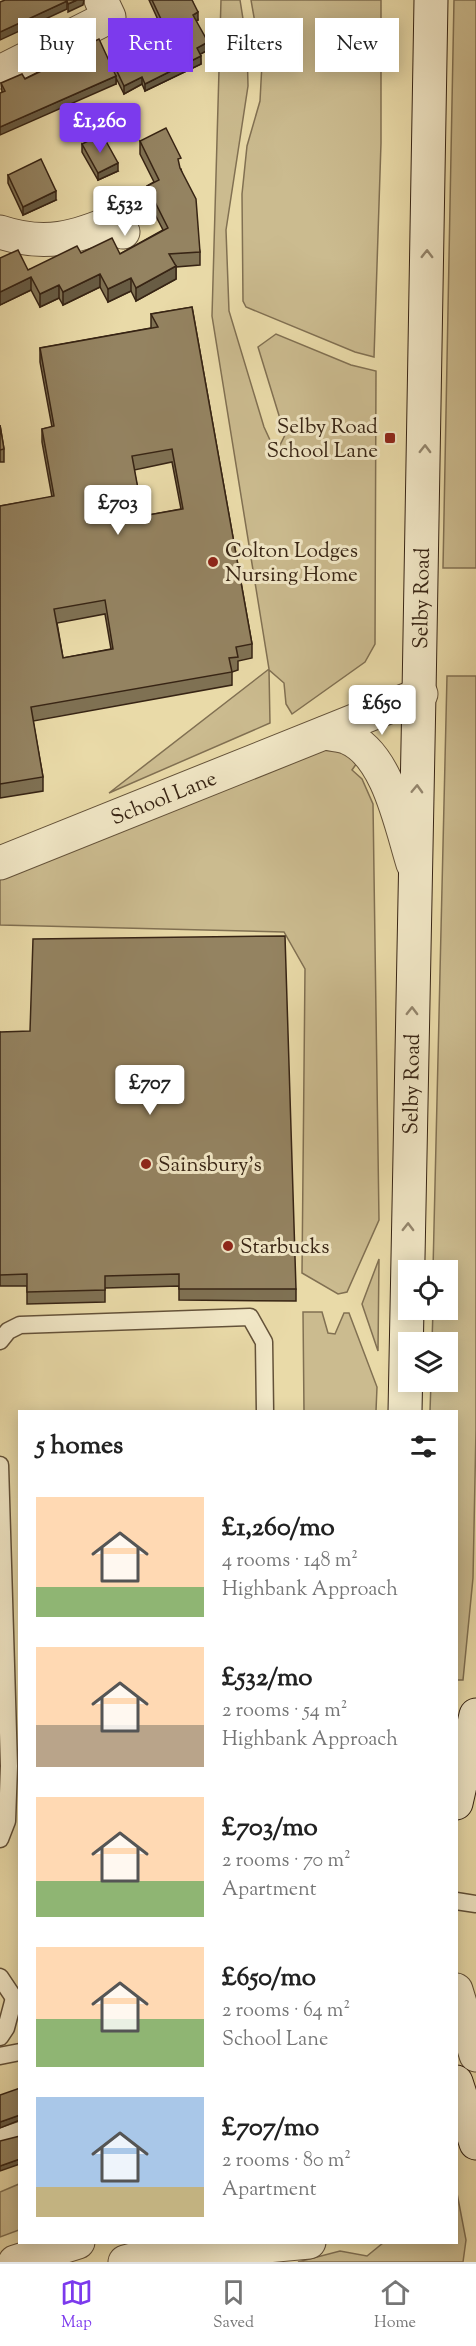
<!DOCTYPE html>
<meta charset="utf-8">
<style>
body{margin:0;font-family:"Sorts Mill Goudy",serif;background:#f6f6f6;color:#222;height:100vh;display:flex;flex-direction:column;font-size:22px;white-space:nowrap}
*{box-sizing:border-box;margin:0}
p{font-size:20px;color:#767676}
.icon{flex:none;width:33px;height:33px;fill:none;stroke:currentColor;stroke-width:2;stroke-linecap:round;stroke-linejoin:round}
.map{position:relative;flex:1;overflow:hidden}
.details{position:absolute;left:18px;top:1410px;width:440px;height:834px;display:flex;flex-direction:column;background:#fff;border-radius:0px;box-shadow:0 3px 15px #0003}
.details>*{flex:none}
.guide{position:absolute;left:18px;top:18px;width:441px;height:54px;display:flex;gap:12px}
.fabs{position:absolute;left:398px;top:1260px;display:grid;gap:12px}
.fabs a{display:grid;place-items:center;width:60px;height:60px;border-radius:0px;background:#fff;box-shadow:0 3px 15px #0003;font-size:30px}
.price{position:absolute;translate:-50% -51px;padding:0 14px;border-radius:6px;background:#fff;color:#222;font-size:20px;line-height:39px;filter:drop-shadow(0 2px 3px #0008)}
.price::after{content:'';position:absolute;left:50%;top:36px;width:18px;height:14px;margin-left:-9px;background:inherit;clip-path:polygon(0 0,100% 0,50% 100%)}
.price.active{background:#7c3aed;color:#fff}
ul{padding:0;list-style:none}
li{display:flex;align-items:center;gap:18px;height:150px;padding:0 18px}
li span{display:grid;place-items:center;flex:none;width:168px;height:120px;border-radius:0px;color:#555}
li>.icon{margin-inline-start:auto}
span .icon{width:72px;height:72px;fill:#fffc;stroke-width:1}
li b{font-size:26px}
h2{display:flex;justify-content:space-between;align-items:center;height:72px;padding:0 18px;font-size:26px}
.chip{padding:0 21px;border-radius:0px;background:#fff;box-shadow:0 3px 15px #0003;font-size:21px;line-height:54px}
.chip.active{background:#7c3aed;color:#fff}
.tab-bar{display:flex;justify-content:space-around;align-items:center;height:84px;border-top:2px solid #e0e0e0;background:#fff;font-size:16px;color:#767676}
.tab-bar a{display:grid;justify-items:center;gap:3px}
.tab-bar .active{color:#7c3aed}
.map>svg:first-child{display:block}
.green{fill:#cbbb8f;stroke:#817052;stroke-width:1.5}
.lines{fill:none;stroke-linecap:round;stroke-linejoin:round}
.service-casing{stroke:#645239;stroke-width:19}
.minor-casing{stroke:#645239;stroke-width:35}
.tertiary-casing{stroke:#645239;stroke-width:35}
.secondary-casing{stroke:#372414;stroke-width:35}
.service{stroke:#f1e7c6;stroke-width:16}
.minor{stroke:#f1e7c6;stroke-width:33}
.tertiary{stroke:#f1e7c6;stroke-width:33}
.secondary{stroke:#f1e7c6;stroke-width:33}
.wall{fill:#7f7153;stroke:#372414;stroke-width:1.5;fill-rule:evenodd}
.shaded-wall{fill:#685c44;stroke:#372414;stroke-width:1.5}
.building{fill:#948361;stroke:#372414;stroke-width:1.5;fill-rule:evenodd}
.oneway{stroke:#94866d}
.poi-dot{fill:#8f2418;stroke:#f1e7c6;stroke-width:2}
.labels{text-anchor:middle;stroke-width:6;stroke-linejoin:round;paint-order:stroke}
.poi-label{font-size:21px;fill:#372414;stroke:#f1e7c6;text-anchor:start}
.street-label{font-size:21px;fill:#372414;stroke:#f1e7c6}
</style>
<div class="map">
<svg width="476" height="2262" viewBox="0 0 476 2262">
<rect width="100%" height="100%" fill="#e9daa8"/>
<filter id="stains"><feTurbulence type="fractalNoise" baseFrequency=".00333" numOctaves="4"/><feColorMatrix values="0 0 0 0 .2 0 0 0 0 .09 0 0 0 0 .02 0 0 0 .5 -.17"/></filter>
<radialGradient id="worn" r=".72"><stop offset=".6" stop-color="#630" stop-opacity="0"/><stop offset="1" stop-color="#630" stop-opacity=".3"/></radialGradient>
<!-- green -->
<g class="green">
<polygon points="221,0 240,0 247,44 248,86 226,230 229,311 264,427 276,453 285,435 258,347 276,334 351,365 376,371 375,644 365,662 292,714 286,704 284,683 269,670 270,723 109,793 269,669 212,316"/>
<polygon points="251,0 381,0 381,143 374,357 355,352 246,307 243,301 242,194 247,146 260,101 262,63"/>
<polygon points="454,0 476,0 476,568 443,568"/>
<polygon points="447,676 476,676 476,1429 473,1578 463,1680 456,1680 456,1412 430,1411 431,1382 447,1382 447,1342 432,1342 433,1310 447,1310 447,1270 433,1270"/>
<polygon points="324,748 337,749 359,760 352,770 362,779 373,804 379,1220 347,1292 338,1294 302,1273 305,969 284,932 0,925 0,877"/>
<polygon points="379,1259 378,1351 362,1304"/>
<polygon points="303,1312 322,1312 328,1333 335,1334 344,1313 349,1313 377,1387 376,1411 304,1411"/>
<polygon points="19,2184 19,2230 0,2237 0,2192"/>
<polygon points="456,2188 466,2240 463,2262 298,2262 340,2251 367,2256 383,2243 456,2242"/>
</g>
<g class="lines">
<defs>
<g id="service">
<polyline points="0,1341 8,1331 20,1325 250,1317 264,1342 265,1412"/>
<polyline points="0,1465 9,1766 7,1821 0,1839"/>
<polyline points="456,1901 476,1904"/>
<polyline points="0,1977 14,1998 20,1998"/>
<polyline points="0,2037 6,2028 14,1998"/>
<polyline points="0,2056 20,2052"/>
<polyline points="0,2137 20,2130"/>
</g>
<g id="minor">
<polyline points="0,72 109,17 101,0"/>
<path d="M0 232C45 247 75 238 117 220L123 232"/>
<path d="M325 733C332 735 341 735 348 738 388 755 401 826 413 864"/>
<path id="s1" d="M0 863 421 694"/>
<polyline points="456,1990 476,2055"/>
</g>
<g id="tertiary">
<polyline points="15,2262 78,2242"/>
<polyline points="125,2262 140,2258 309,2242"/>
</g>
<g id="secondary">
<path id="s2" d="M405 1412C413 941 425 471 431 0"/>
<polyline points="456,1803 476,1715"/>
<polyline points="456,2082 476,2143"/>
<polyline points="246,2242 250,2262"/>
</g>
</defs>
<!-- service casing -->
<use href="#service" class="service-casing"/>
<!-- minor casing -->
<use href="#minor" class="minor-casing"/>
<!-- tertiary casing -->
<use href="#tertiary" class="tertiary-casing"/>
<!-- secondary casing -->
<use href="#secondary" class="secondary-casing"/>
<!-- service -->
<use href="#service" class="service"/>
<!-- minor -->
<use href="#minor" class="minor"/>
<!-- tertiary -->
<use href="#tertiary" class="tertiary"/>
<!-- secondary -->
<use href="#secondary" class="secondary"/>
</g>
<!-- wall -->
<g class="wall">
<polygon points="149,0 192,0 198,20 196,21 208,50 200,54 201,64 145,91 142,84 124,94 116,78 116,84 2,92 1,83 25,79 77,54 77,50 114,71 114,65 163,41 163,34 164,33"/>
<polygon points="140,141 181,169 200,252 200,265 176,267 176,279 136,301 131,291 108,302 100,287 63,305 59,298 40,307 31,290 0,305 0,258 28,270 81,253 120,254 163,230 147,199 147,186 154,182 140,154"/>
<polygon points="82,144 118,171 98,180 82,152"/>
<polygon points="8,175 56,200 23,215 8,183"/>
<path d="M192 307 252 644V658L238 661V670L232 672V685L33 721 43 777V791L0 798V506L52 497 42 442V429L52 427 40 362V348L151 328V314ZM172 462 181 509 143 516 134 470ZM105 614 111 649 63 658 57 623Z"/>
<polygon points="0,425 4,449 4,462 0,462"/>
<polygon points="0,1032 296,1289 296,1301 179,1300 179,1286 105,1288 105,1302 27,1304 27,1286 0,1286"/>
</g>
<!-- shaded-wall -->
<g class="shaded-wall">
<polygon points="77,0 84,0 83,5 68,12 68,4"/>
<polygon points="67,1 67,9 0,40 0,32"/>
<polygon points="198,12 198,20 193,22 193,15"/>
<polygon points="208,42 208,50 197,56 197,48"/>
<polygon points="201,56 201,64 145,91 145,84"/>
<polygon points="116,76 116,84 0,135 0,127"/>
<polygon points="142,77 142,84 124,94 124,86"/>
<polygon points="118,163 118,171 98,180 98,173"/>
<polygon points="56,191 56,200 23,215 23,207"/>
<polygon points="176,266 176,279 136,301 136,288"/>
<polygon points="100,274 100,287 63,305 63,292"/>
<polygon points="31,277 31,290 0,305 0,292"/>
<polygon points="131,278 131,291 108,302 108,289"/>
<polygon points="59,285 59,298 40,307 40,294"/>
<polygon points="20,2115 20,2120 0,2128 0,2122"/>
<polygon points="20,2159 20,2164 0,2171 0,2166"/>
</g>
<!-- building -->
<g class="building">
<polygon points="5,0 77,0 68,4 67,1 0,32 0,2"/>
<polygon points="152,0 192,0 198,12 193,15 208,42 197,48 201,56 145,84 142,77 124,86 114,65 166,40 163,34 167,32"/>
<polygon points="99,39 116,76 0,127 0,93 5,91 1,83 22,74 25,79 78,53 77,50"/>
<polygon points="166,128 181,158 178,159 180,168 196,199 200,252 169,254 176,266 136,288 131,278 108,289 100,274 63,292 59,285 40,294 31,277 0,292 0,258 18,250 28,270 77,246 81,253 112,238 120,254 168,228 147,186 159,180 140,141"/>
<polygon points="102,134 118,163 98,173 82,144"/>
<polygon points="41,159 56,191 23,207 8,175"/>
<path d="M192 307 252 644 236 647 238 657 229 658 232 672 31 707 43 777 0 784V506L54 496 42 429 54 426 40 348 158 327 151 314ZM172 449 183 509 143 516 132 456ZM105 600 113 649 63 658 54 609Z"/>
<polygon points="0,425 4,449 0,450"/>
<polygon points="285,936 296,1289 179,1289 179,1274 105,1276 105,1290 27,1292 27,1274 0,1275 0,1032 30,1031 33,939"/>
<polygon points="20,2088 20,2115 0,2122 0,2095"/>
<polygon points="20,2136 20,2159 0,2166 0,2141"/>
</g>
<!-- one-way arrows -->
<defs><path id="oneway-chevron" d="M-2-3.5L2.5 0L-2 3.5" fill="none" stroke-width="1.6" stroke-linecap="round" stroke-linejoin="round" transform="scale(1.5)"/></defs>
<g class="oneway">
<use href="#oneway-chevron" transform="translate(427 254) rotate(-89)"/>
<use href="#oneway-chevron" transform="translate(425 449) rotate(-89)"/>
<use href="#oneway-chevron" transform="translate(417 789) rotate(-88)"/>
<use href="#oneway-chevron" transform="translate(412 1011) rotate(-89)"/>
<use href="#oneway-chevron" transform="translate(408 1227) rotate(-89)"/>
</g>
<!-- markers -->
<g class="poi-dot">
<rect x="384" y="432" width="12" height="12" rx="3"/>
<circle cx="213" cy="562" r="6"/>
<circle cx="146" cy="1164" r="6"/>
<circle cx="228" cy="1246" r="6"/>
</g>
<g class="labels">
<!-- poi labels -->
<g class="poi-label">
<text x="378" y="433" text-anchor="end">Selby Road<tspan x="378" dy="24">School Lane</tspan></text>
<text x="225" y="557">Colton Lodges<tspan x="225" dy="24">Nursing Home</tspan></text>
<text x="158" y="1171">Sainsbury's</text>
<text x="240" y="1253">Starbucks</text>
</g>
<!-- street labels -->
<g class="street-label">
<text dy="7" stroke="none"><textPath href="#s2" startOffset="814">Selby Road</textPath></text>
<text dy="7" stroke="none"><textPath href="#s1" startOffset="176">School Lane</textPath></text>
<text dy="7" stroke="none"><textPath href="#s2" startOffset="328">Selby Road</textPath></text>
</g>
</g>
<rect width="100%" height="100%" filter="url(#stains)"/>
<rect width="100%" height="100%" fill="url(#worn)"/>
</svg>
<div class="fabs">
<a><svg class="icon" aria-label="locate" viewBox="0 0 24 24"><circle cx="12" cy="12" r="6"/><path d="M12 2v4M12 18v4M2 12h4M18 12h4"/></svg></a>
<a><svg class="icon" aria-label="layers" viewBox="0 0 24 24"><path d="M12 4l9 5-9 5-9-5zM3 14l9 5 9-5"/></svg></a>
</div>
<b class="price active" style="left:100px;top:154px">£1,260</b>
<b class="price" style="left:125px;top:237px">£532</b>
<b class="price" style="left:118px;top:536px">£703</b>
<b class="price" style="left:382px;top:736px">£650</b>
<b class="price" style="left:150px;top:1116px">£707</b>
<div class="guide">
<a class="chip">Buy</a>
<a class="chip active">Rent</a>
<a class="chip">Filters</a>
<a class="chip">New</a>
</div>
<section class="details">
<h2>5 homes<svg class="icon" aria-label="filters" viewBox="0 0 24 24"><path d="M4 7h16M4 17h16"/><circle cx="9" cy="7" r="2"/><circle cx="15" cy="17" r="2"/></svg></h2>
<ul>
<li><span style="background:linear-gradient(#ffd9b3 75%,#8fb573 0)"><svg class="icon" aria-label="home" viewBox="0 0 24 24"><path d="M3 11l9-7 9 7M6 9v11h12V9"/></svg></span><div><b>£1,260/mo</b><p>4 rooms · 148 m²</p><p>Highbank Approach</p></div></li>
<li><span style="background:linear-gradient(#ffd9b3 65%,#b9a48a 0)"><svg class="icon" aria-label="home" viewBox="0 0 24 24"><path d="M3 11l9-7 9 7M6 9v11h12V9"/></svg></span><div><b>£532/mo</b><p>2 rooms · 54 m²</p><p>Highbank Approach</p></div></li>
<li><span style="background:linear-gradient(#ffd9b3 70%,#8fb573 0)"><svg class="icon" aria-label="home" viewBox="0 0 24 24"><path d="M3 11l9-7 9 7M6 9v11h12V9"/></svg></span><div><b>£703/mo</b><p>2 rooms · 70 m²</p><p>Apartment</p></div></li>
<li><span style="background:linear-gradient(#ffd9b3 60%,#8fb573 0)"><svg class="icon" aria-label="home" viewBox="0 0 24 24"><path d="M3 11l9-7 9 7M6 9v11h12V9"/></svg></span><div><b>£650/mo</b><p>2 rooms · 64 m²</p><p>School Lane</p></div></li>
<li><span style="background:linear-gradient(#a9c7e8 75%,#c2b280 0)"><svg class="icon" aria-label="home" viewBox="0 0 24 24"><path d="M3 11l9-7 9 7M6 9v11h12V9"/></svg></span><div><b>£707/mo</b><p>2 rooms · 80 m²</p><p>Apartment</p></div></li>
</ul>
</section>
</div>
<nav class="tab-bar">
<a class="active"><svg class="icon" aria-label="map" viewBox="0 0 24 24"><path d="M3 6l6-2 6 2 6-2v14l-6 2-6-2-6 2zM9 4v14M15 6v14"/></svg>Map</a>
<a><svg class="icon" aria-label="saved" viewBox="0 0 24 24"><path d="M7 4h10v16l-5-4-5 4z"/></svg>Saved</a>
<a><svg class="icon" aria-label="home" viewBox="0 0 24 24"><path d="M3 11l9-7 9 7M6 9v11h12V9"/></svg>Home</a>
</nav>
